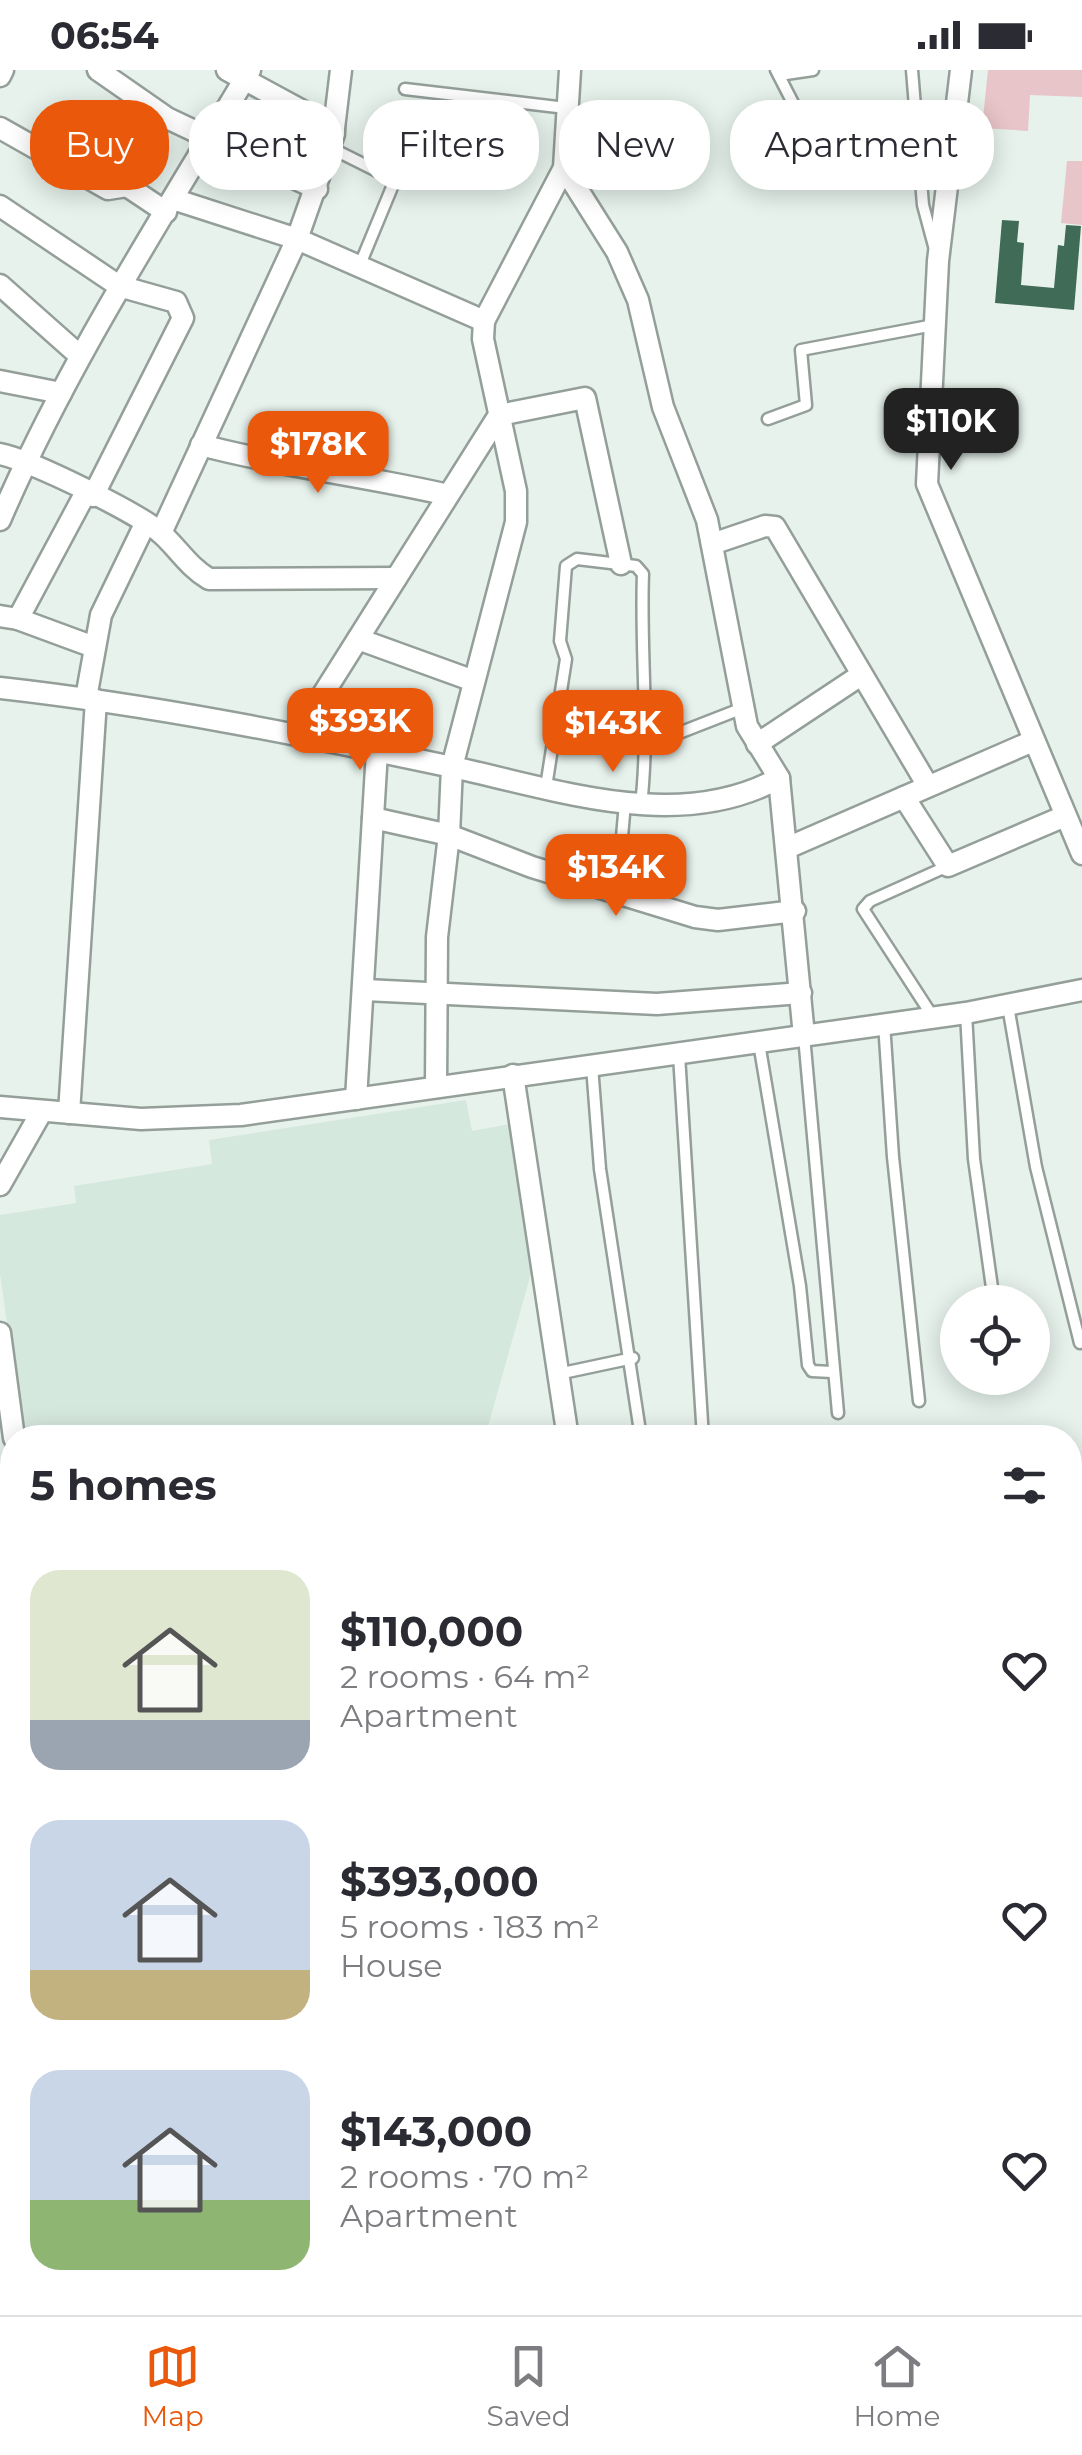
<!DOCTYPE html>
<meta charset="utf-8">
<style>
body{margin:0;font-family:Montserrat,sans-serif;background:#f2f2f3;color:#2b2b33;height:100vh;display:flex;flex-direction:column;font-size:38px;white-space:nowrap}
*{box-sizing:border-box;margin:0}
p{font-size:32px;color:#7c7c81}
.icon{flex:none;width:55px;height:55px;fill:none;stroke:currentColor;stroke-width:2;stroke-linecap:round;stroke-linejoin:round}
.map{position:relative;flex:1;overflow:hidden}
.side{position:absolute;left:0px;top:1355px;width:1082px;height:890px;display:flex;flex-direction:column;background:#fff;border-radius:40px 40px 0 0;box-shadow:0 5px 25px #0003}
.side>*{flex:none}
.top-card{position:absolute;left:30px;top:30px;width:1022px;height:90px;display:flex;gap:20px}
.controls{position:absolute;left:940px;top:1215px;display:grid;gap:20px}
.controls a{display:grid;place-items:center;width:110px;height:110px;border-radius:50%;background:#fff;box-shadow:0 5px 25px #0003;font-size:50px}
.price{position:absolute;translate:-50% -85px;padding:0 22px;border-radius:20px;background:#ea580c;color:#fff;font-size:32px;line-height:65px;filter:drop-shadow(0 2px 5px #0008)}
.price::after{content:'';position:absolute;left:50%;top:60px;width:30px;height:22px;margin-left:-15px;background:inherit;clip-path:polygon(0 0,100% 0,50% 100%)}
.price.selected{background:#222;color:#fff}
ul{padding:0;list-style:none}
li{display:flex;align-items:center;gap:30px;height:250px;padding:0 30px}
li span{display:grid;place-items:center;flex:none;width:280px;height:200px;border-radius:30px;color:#555}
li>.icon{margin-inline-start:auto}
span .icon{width:120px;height:120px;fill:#fffc;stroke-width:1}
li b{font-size:42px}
h2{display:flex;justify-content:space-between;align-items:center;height:120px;padding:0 30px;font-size:42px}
.tag{padding:0 35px;border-radius:40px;background:#fff;box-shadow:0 5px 25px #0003;font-size:35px;line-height:90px}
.tag.selected{background:#ea580c;color:#fff}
.status{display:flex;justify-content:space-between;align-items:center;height:70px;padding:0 50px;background:#fff;direction:ltr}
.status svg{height:28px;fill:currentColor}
.tab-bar{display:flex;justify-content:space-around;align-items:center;height:140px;border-top:2px solid #e1e1e2;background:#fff;font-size:28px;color:#7c7c81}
.tab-bar a{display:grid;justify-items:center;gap:5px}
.tab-bar .selected{color:#ea580c}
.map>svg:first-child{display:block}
.built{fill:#d5e8de}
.green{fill:#e8c5c8}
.building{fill:#3f6b57}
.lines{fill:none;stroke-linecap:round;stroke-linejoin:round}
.service-casing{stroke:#949f99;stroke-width:15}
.minor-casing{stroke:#949f99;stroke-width:25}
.primary-casing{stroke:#cdcece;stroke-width:38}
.service{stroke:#fff;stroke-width:10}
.minor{stroke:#fff;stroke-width:20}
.primary{stroke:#fbd3d7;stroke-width:32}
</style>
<div class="status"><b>06:54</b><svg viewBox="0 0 49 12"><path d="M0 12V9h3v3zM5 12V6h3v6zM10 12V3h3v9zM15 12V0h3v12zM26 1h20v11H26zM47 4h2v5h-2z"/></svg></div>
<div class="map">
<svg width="1082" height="2245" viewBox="0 0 1082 2245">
<rect width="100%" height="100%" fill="#e7f2ec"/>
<!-- built -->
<polygon class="built" points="466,1030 472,1061 510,1054 532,1200 485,1367 23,1367 0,1204 0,1145 76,1133 74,1116 212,1094 209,1070"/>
<!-- green -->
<g class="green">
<polygon points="988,0 1082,0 1082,27 1030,25 1028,61 982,58"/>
<polygon points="1067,91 1082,91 1082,155 1061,153"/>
</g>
<!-- building -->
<polygon class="building" points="1002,150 1019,151 1017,172 1024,173 1021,215 1054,218 1058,175 1064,176 1066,155 1081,156 1074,240 995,233"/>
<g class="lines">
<defs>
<g id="service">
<polyline points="776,0 795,37 802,71 810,82 917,75"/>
<polyline points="912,0 923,135 934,176"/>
<polyline points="779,5 813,0"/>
<polyline points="405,19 566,38"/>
<polyline points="331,78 395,110 359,197"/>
<polyline points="768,349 806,335 801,280 934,255"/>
<polyline points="648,675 743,638"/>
<path d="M546 717 566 589 560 571 566 496 577 489 636 496 643 504C640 582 650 658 641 735"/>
<polyline points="617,823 625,733"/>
<polyline points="1008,936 1036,1097 1080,1273"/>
<polyline points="966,943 974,1089 994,1232"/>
<polyline points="933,947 863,839 870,831 948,796"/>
<polyline points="884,953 893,1087 919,1331"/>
<polyline points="804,966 838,1343"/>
<polyline points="759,973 800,1216 808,1295 812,1301 832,1302"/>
<polyline points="679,985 703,1368"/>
<polyline points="592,996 600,1099 641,1368"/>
<polyline points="558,1304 633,1288"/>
</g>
<g id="minor">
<polyline points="98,0 167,48 317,119"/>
<path d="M570 0 564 98 484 251 483 269 516 421V452L452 697C556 719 678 764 779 708"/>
<polyline points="961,0 938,191 927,414 1082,784"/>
<polyline points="0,6 3,0"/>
<polyline points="0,58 108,119 127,116 166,142"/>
<polyline points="334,58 341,0"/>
<polyline points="564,98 617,182 638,230 663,337 707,450 747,656 779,708 804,966"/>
<polyline points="173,129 297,169 484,251"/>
<polyline points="0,136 119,216 176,232 183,248 93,426"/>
<polyline points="0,215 80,286"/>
<polyline points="0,311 61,323"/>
<path d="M201 375C283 397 366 406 448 425"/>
<path d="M0 384C28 389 143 445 163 465 179 480 189 497 209 509L396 508"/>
<path d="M0 450C68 292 162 148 250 0"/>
<polyline points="161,463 297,169 334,64 334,58 227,0"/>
<polyline points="712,474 765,456 775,457 928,716"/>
<polyline points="0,546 18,549 86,422"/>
<polyline points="18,549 94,577"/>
<polyline points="358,569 474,611"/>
<path d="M0 618C152 635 302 665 452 697L449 765 437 867 436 1017"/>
<polyline points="86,628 101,545 145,454"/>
<polyline points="298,664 499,345 585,328 621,494"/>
<polyline points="757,674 861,605"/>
<polyline points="904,727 948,796 1065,746"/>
<polyline points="373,748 449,765 532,797 695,847 718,850 795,841"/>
<polyline points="787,778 1033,671"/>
<polyline points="365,920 657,934 801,923"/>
<polyline points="513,1005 568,1368"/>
<polyline points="356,1029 377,681"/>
<polyline points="0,1037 141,1049 241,1045 966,943 1082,920"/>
<polyline points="69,1043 96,630"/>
<polyline points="0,1115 42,1041"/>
<polyline points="0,1263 14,1368"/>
<polyline points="0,1525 12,1542"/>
<polyline points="0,1657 12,1672"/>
</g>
<g id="primary">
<polyline points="1070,1892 1082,1889"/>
<polyline points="0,2175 12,2171"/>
</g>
</defs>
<!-- service casing -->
<use href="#service" class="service-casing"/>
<!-- minor casing -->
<use href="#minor" class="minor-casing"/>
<!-- primary casing -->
<use href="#primary" class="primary-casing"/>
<!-- service -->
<use href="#service" class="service"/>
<!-- minor -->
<use href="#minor" class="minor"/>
<!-- primary -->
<use href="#primary" class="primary"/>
</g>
</svg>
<div class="controls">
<a><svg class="icon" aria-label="locate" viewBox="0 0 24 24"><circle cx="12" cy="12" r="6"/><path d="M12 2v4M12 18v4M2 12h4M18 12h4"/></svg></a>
</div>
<b class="price selected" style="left:951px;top:403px">$110K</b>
<b class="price" style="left:318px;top:426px">$178K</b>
<b class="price" style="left:360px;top:703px">$393K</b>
<b class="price" style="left:613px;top:705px">$143K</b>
<b class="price" style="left:616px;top:849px">$134K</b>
<div class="top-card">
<a class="tag selected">Buy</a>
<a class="tag">Rent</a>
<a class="tag">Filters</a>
<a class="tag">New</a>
<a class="tag">Apartment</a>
</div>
<section class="side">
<h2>5 homes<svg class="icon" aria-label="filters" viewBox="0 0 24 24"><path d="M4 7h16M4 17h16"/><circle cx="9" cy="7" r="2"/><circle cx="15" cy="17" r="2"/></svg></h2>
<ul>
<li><span style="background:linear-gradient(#dfe7d0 75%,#9aa5b1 0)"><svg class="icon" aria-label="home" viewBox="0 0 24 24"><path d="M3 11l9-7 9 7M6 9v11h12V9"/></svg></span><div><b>$110,000</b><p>2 rooms · 64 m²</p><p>Apartment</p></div><svg class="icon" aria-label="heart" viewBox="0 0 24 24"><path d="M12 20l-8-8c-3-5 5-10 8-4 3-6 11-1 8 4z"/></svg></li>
<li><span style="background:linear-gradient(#c9d6e8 75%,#c2b280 0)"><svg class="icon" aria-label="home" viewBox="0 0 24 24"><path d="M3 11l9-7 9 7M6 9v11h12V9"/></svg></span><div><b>$393,000</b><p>5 rooms · 183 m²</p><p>House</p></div><svg class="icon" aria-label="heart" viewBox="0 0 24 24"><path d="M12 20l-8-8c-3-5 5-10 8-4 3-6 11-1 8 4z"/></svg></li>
<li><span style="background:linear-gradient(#c9d6e8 65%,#8fb573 0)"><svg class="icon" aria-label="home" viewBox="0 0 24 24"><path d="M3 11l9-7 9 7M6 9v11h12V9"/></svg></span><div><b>$143,000</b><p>2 rooms · 70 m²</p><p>Apartment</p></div><svg class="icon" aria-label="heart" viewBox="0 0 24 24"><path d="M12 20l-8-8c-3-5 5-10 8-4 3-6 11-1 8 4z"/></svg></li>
</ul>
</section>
</div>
<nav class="tab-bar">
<a class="selected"><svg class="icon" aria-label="map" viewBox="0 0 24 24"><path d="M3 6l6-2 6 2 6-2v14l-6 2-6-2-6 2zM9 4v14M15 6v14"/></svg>Map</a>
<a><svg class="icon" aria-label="saved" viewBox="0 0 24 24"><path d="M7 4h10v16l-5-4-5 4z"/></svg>Saved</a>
<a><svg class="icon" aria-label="home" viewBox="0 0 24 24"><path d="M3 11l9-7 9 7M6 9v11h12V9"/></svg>Home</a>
</nav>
